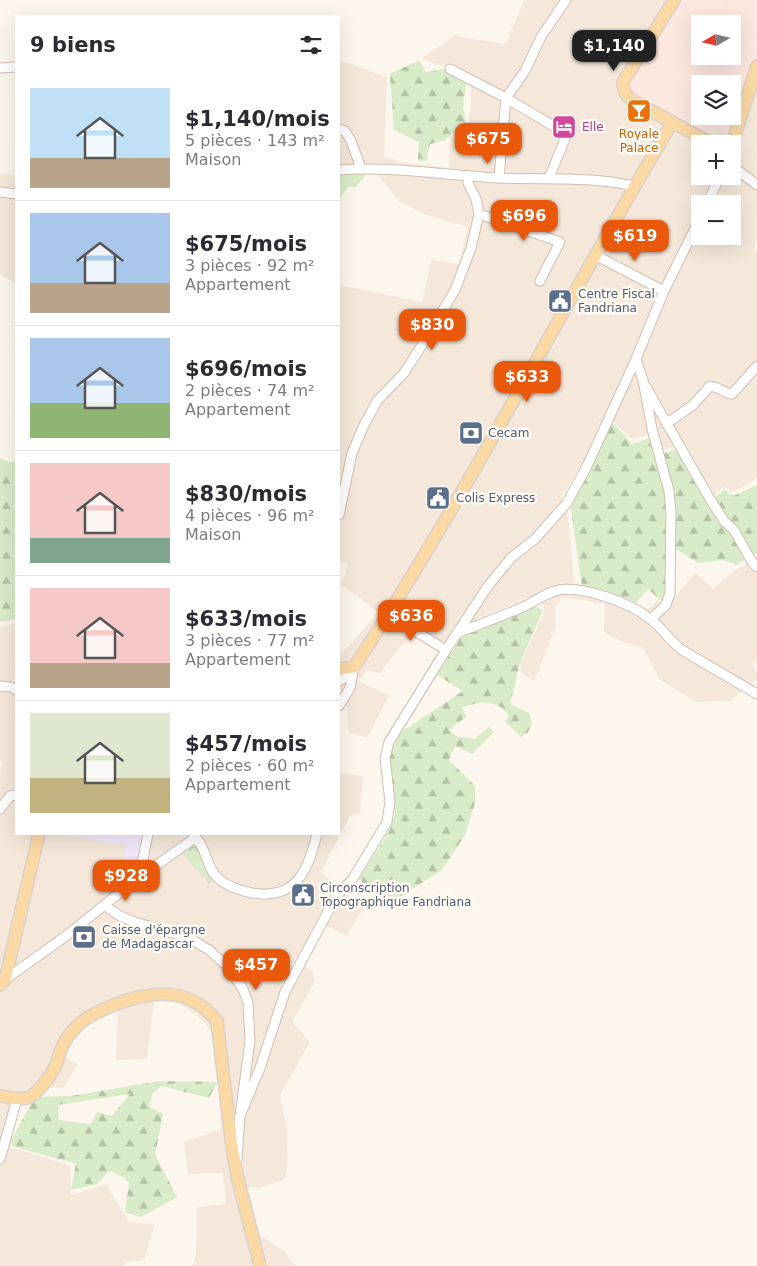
<!DOCTYPE html>
<html lang="fr">
<meta charset="utf-8">
<style>
body{margin:0;font-family:"DejaVu Sans",sans-serif;background:#f2f2f3;color:#2b2b33;height:100vh;display:flex;flex-direction:column;font-size:19px;white-space:nowrap}
*{box-sizing:border-box;margin:0}
p{font-size:16px;color:#7c7c81}
.icon{flex:none;width:28px;height:28px;fill:none;stroke:currentColor;stroke-width:2;stroke-linecap:round;stroke-linejoin:round}
.map{position:relative;flex:1;overflow:hidden}
.details{position:absolute;left:15px;top:15px;width:325px;height:820px;display:flex;flex-direction:column;background:#fff;border-radius:0px;box-shadow:0 5px 20px #0002}
.details>*{flex:none}
.needle{width:32px;rotate:261deg}
.buttons{position:absolute;left:691px;top:15px;display:grid;gap:10px}
.buttons a{display:grid;place-items:center;width:50px;height:50px;border-radius:0px;background:#fff;box-shadow:0 5px 20px #0002;font-size:25px}
.price{position:absolute;translate:-50% -42px;padding:0 11px;border-radius:10px;background:#ea580c;color:#fff;font-size:16px;line-height:32px;filter:drop-shadow(0 1px 2px #0008)}
.price::after{content:'';position:absolute;left:50%;top:30px;width:15px;height:11px;margin-left:-8px;background:inherit;clip-path:polygon(0 0,100% 0,50% 100%)}
.price.on{background:#222;color:#fff}
ul{padding:0;list-style:none}
li{display:flex;align-items:center;gap:15px;height:125px;padding:0 15px}
li+li{border-top:1px solid #e1e1e2}
li span{display:grid;place-items:center;flex:none;width:140px;height:100px;border-radius:0px;color:#555}
li>.icon{margin-inline-start:auto}
span .icon{width:60px;height:60px;fill:#fffc;stroke-width:1}
li b{font-size:21px}
h2{display:flex;justify-content:space-between;align-items:center;height:60px;padding:0 15px;font-size:21px}
.map>svg:first-child{display:block}
.residential{fill:#f5e8da;fill-rule:evenodd}
.commercial{fill:#fde8e0;fill-rule:evenodd}
.education{fill:#f3e8fa}
.forest{fill:url(#forest-firs);fill-rule:evenodd}
.park{fill:url(#park-crowns)}
.lines{fill:none;stroke-linecap:round;stroke-linejoin:round}
.minor-casing{stroke:#d1beb0;stroke-width:11}
.major-casing{stroke:#dad1cd;stroke-width:14}
.minor{stroke:#fff;stroke-width:9}
.major{stroke:#fbd9a5;stroke-width:11}
.labels{text-anchor:middle;stroke-width:5;stroke-linejoin:round;paint-order:stroke}
.hotel-label{font-size:12px;fill:#b23c85;stroke:#fffaf3;text-anchor:start}
.food-label{font-size:12px;fill:#c56008;stroke:#fffaf3}
.service-label{font-size:12px;fill:#4e5e75;stroke:#fffaf3;text-anchor:start}
</style>
<div class="map">
<svg width="757" height="1266" viewBox="0 0 757 1266">
<defs>
<pattern id="forest-firs" width="22" height="20" patternUnits="userSpaceOnUse" patternTransform="scale(1.25)"><rect width="22" height="20" fill="#d8ecc9"/><path d="M5 1l3.5 6h-7zM16 11l3.5 6h-7z" fill="#b4c2a5"/></pattern>
<pattern id="park-crowns" width="20" height="18" patternUnits="userSpaceOnUse" patternTransform="scale(1.25)"><rect width="20" height="18" fill="#d8ecc9"/><path d="M2 6a3 3 0 1 1 6 0M12 15a3 3 0 1 1 6 0" fill="none" stroke="#b4c2a5"/></pattern>
</defs>
<rect width="100%" height="100%" fill="#fdf6ec"/>
<!-- residential -->
<g class="residential">
<path d="M524 0H757V236L754 250 757 251V478L734 492 723 487 712 498 681 444 655 454 648 435 631 439 612 420 600 421 584 461 562 496 568 517 574 584 605 593 646 611 657 601 667 608 695 572 713 589 734 571 757 557V661L752 663 757 673V679L730 701 697 702 660 680 643 648 620 641 604 632 605 604 561 597 555 607 556 627 534 681 520 672 521 662 543 615 544 606 532 596 480 617 445 641 413 636 402 644 380 673 367 670 359 681 389 695 367 738 349 732 346 704 339 699V653L342 654 378 612 341 584 348 565 339 559V285L422 302 431 260 459 264 468 227 427 215 399 201 378 175 353 165H339V60L387 77 384 157 406 163 449 168 450 137 467 130 471 105V75L421 59 454 36 506 44ZM700 24H732V56H700ZM700 84H732V116H700ZM700 144H732V176H700ZM700 204H732V236H700Z"/>
<polygon points="0,173 16,176 16,283 0,275"/>
<polygon points="16,623 16,834 339,834 339,773 363,776 360,813 350,816 321,872 363,909 346,936 325,925 305,965 314,974 315,981 292,1022 310,1042 280,1095 287,1131 288,1164 285,1179 261,1188 248,1187 260,1235 284,1251 295,1266 192,1266 196,1256 197,1207 226,1204 223,1173 188,1174 184,1142 221,1129 219,1092 211,1031 198,1016 177,1002 154,1001 147,1059 116,1060 118,1008 93,1018 73,1037 63,1056 78,1064 63,1088 34,1086 12,1105 0,1143 0,772 2,766 0,760 0,627"/>
<polygon points="0,1144 70,1165 71,1195 106,1184 129,1222 155,1224 144,1260 125,1262 125,1266 0,1266"/>
</g>
<!-- commercial -->
<path class="commercial" d="M680 0H719L727 5 729 0H757V67L732 134 716 126 713 131 706 135 632 99 628 88V82ZM700 24H732V56H700ZM700 84H732V116H700Z"/>
<!-- education -->
<polygon class="education" points="63,834 145,834 138,861 124,858 126,845 63,835"/>
<!-- forest -->
<g class="forest">
<polygon points="419,60 426,72 443,69 466,83 463,108 466,123 445,140 430,144 426,161 418,161 419,142 394,130 390,74"/>
<polygon points="339,169 367,173 355,188 349,186 341,197 339,198"/>
<polygon points="612,422 632,444 650,438 654,457 678,448 711,502 724,489 733,496 757,485 757,553 737,565 723,560 698,563 667,543 664,603 648,589 636,603 609,593 582,587 570,503"/>
<polygon points="0,458 9,462 16,461 16,619 0,622"/>
<path d="M535 606 543 610 520 663 510 704 529 713 532 723 528 732 521 737 505 721 509 716C499 699 478 701 461 708L467 716 449 730 456 736 475 739 489 727 494 732 472 754 455 746 449 760 475 786V803L465 835 442 870 387 905 359 879 390 830 395 814 388 766 389 755 401 732 463 691 437 675 460 639 470 632Z"/>
<path d="M159 1081 217 1082 209 1098 161 1086 152 1094 150 1107 163 1114 155 1154 177 1197 141 1217 125 1212 129 1183 125 1178 109 1171 97 1184 71 1190 76 1164 8 1145 31 1104 38 1097 71 1096ZM130 1094 112 1116 97 1112 91 1124 59 1120 58 1105Z"/>
</g>
<!-- park -->
<polygon class="park" points="196,843 214,878 210,884 197,869 196,870 182,852"/>
<g class="lines">
<defs>
<g id="minor">
<polyline points="0,68 16,67"/>
<polyline points="450,69 506,98 567,134 549,178"/>
<polyline points="339,129 345,131 351,141 361,168"/>
<polyline points="732,166 757,185"/>
<path d="M339 170C392 166 445 175 498 178 544 180 589 176 634 186"/>
<polyline points="499,178 506,98 525,71 541,37 566,0"/>
<polyline points="0,192 16,194"/>
<polyline points="707,204 720,176"/>
<polyline points="479,214 560,242 540,281"/>
<polyline points="595,255 664,291"/>
<polyline points="636,359 643,380 652,429 669,491 671,512 670,593 666,605 651,619"/>
<polyline points="646,387 710,499 724,521 734,530 752,562 757,567"/>
<path d="M666 424 693 405 710 386C719 387 724 393 732 394L757 366"/>
<polyline points="339,515 352,453 364,425 377,401 404,373 422,345 455,290 471,248 479,214 476,199 468,183 468,176"/>
<polyline points="389,615 446,650"/>
<path d="M457 633C480 624 503 616 525 606 536 601 547 592 559 590 584 586 630 603 649 618 662 627 669 641 682 650L757 694"/>
<polyline points="339,681 346,677 353,669"/>
<polyline points="0,686 11,687 16,690"/>
<polyline points="339,706 350,688 354,667"/>
<polyline points="0,809 10,796 16,795"/>
<path d="M194 834C196 839 200 842 202 847 208 859 209 871 220 880 229 887 242 891 252 893 297 900 308 870 317 834"/>
<polyline points="134,881 143,859 148,834"/>
<polyline points="104,905 120,916 135,922 189,938 209,950 227,966 243,989 248,1003 250,1041 240,1116 237,1159"/>
<polyline points="3,981 66,936 134,881 195,838"/>
<polyline points="240,1116 260,1068 285,992 337,895 352,880 387,822 390,802 385,758 389,742 446,650 488,586 511,558 535,539 567,503 587,466 636,359 664,291 700,218"/>
<polyline points="0,1159 17,1099"/>
</g>
<g id="major">
<path d="M674 0 623 82C623 92 626 96 635 102L713 144"/>
<polyline points="732,144 757,66"/>
<path d="M339 669 354 667C470 491 564 303 672 123"/>
<polyline points="0,985 5,980 39,834"/>
<path d="M0 1096C9 1097 21 1101 30 1097 40 1090 51 1076 56 1065 59 1058 60 1050 64 1043 67 1037 73 1030 78 1025 87 1016 102 1010 114 1005 151 990 189 986 217 1021L232 1147 238 1180 260 1266"/>
</g>
</defs>
<!-- minor casing -->
<use href="#minor" class="minor-casing"/>
<!-- major casing -->
<use href="#major" class="major-casing"/>
<!-- minor -->
<use href="#minor" class="minor"/>
<!-- major -->
<use href="#major" class="major"/>
</g>
<!-- icons -->
<defs>
<symbol id="bar-square" viewBox="-11 -11 22 22"><rect x="-9" y="-9" width="18" height="18" rx="4" fill="#e8710a" stroke="#fffaf3"/><path d="M-6-5H6L.8 .8V4.5H3.5V6h-7V4.5H-.8V.8Z" fill="#fff"/></symbol>
<symbol id="hotel-square" viewBox="-11 -11 22 22"><rect x="-9" y="-9" width="18" height="18" rx="4" fill="#d1479c" stroke="#fffaf3"/><path d="M-6-4.5h1.5V1H6V5H4.5V3h-9V5H-6ZM-4 0a1.8 1.8 0 1 1 3.6 0ZM.5 0V-2.5h3Q6-2.5 6 0Z" fill="#fff"/></symbol>
<symbol id="civic-square" viewBox="-11 -11 22 22"><rect x="-9" y="-9" width="18" height="18" rx="4" fill="#5c6f8a" stroke="#fffaf3"/><path d="M-.6-6.5H3V-4.5H.6V-3L4-1V1h2V6H-6V1h2V-1L-.6-3ZM-1.2 2.5V6h2.4V2.5Z" fill="#fff"/></symbol>
<symbol id="bank-square" viewBox="-11 -11 22 22"><rect x="-9" y="-9" width="18" height="18" rx="4" fill="#5c6f8a" stroke="#fffaf3"/><path d="M-6-4H6V4H-6ZM0-2.3a2.3 2.3 0 1 0 0 4.6a2.3 2.3 0 1 0 0-4.6Z" fill="#fff"/></symbol>
</defs>
<g fill-rule="evenodd">
<use href="#bar-square" x="625" y="97" width="28" height="28"/>
<use href="#hotel-square" x="550" y="113" width="28" height="28"/>
<use href="#civic-square" x="546" y="287" width="28" height="28"/>
<use href="#bank-square" x="457" y="419" width="28" height="28"/>
<use href="#civic-square" x="424" y="484" width="28" height="28"/>
<use href="#civic-square" x="289" y="881" width="28" height="28"/>
<use href="#bank-square" x="70" y="923" width="28" height="28"/>
</g>
<g class="labels">
<!-- hotel labels -->
<g class="hotel-label">
<text x="582" y="131">Elle</text>
</g>
<!-- food labels -->
<g class="food-label">
<text x="639" y="138">Royale<tspan x="639" dy="14">Palace</tspan></text>
</g>
<!-- service labels -->
<g class="service-label">
<text x="578" y="298">Centre Fiscal<tspan x="578" dy="14">Fandriana</tspan></text>
<text x="488" y="437">Cecam</text>
<text x="456" y="502">Colis Express</text>
<text x="320" y="892">Circonscription<tspan x="320" dy="14">Topographique Fandriana</tspan></text>
<text x="102" y="934">Caisse d'épargne<tspan x="102" dy="14">de Madagascar</tspan></text>
</g>
</g>
</svg>
<div class="buttons">
<a><svg class="needle" viewBox="-14 -14 28 28"><path d="M0-13l5 13h-10z" fill="#e53935"/><path d="M0 13l5-13h-10z" fill="#7c7c81"/></svg></a>
<a><svg class="icon" aria-label="layers" viewBox="0 0 24 24"><path d="M12 4l9 5-9 5-9-5zM3 14l9 5 9-5"/></svg></a>
<a>+</a>
<a>−</a>
</div>
<b class="price on" style="left:614px;top:72px">$1,140</b>
<b class="price" style="left:488px;top:165px">$675</b>
<b class="price" style="left:524px;top:242px">$696</b>
<b class="price" style="left:635px;top:262px">$619</b>
<b class="price" style="left:432px;top:351px">$830</b>
<b class="price" style="left:527px;top:403px">$633</b>
<b class="price" style="left:411px;top:642px">$636</b>
<b class="price" style="left:126px;top:902px">$928</b>
<b class="price" style="left:256px;top:991px">$457</b>
<section class="details">
<h2>9 biens<svg class="icon" aria-label="filters" viewBox="0 0 24 24"><path d="M4 7h16M4 17h16"/><circle cx="9" cy="7" r="2"/><circle cx="15" cy="17" r="2"/></svg></h2>
<ul>
<li><span style="background:linear-gradient(#bfe0f5 70%,#b9a48a 0)"><svg class="icon" aria-label="home" viewBox="0 0 24 24"><path d="M3 11l9-7 9 7M6 9v11h12V9"/></svg></span><div><b>$1,140/mois</b><p>5 pièces · 143 m²</p><p>Maison</p></div></li>
<li><span style="background:linear-gradient(#a9c7e8 70%,#b9a48a 0)"><svg class="icon" aria-label="home" viewBox="0 0 24 24"><path d="M3 11l9-7 9 7M6 9v11h12V9"/></svg></span><div><b>$675/mois</b><p>3 pièces · 92 m²</p><p>Appartement</p></div></li>
<li><span style="background:linear-gradient(#a9c7e8 65%,#8fb573 0)"><svg class="icon" aria-label="home" viewBox="0 0 24 24"><path d="M3 11l9-7 9 7M6 9v11h12V9"/></svg></span><div><b>$696/mois</b><p>2 pièces · 74 m²</p><p>Appartement</p></div></li>
<li><span style="background:linear-gradient(#f6c9c9 75%,#7fa58c 0)"><svg class="icon" aria-label="home" viewBox="0 0 24 24"><path d="M3 11l9-7 9 7M6 9v11h12V9"/></svg></span><div><b>$830/mois</b><p>4 pièces · 96 m²</p><p>Maison</p></div></li>
<li><span style="background:linear-gradient(#f6c9c9 75%,#b9a48a 0)"><svg class="icon" aria-label="home" viewBox="0 0 24 24"><path d="M3 11l9-7 9 7M6 9v11h12V9"/></svg></span><div><b>$633/mois</b><p>3 pièces · 77 m²</p><p>Appartement</p></div></li>
<li><span style="background:linear-gradient(#dfe7d0 65%,#c2b280 0)"><svg class="icon" aria-label="home" viewBox="0 0 24 24"><path d="M3 11l9-7 9 7M6 9v11h12V9"/></svg></span><div><b>$457/mois</b><p>2 pièces · 60 m²</p><p>Appartement</p></div></li>
</ul>
</section>
</div>
